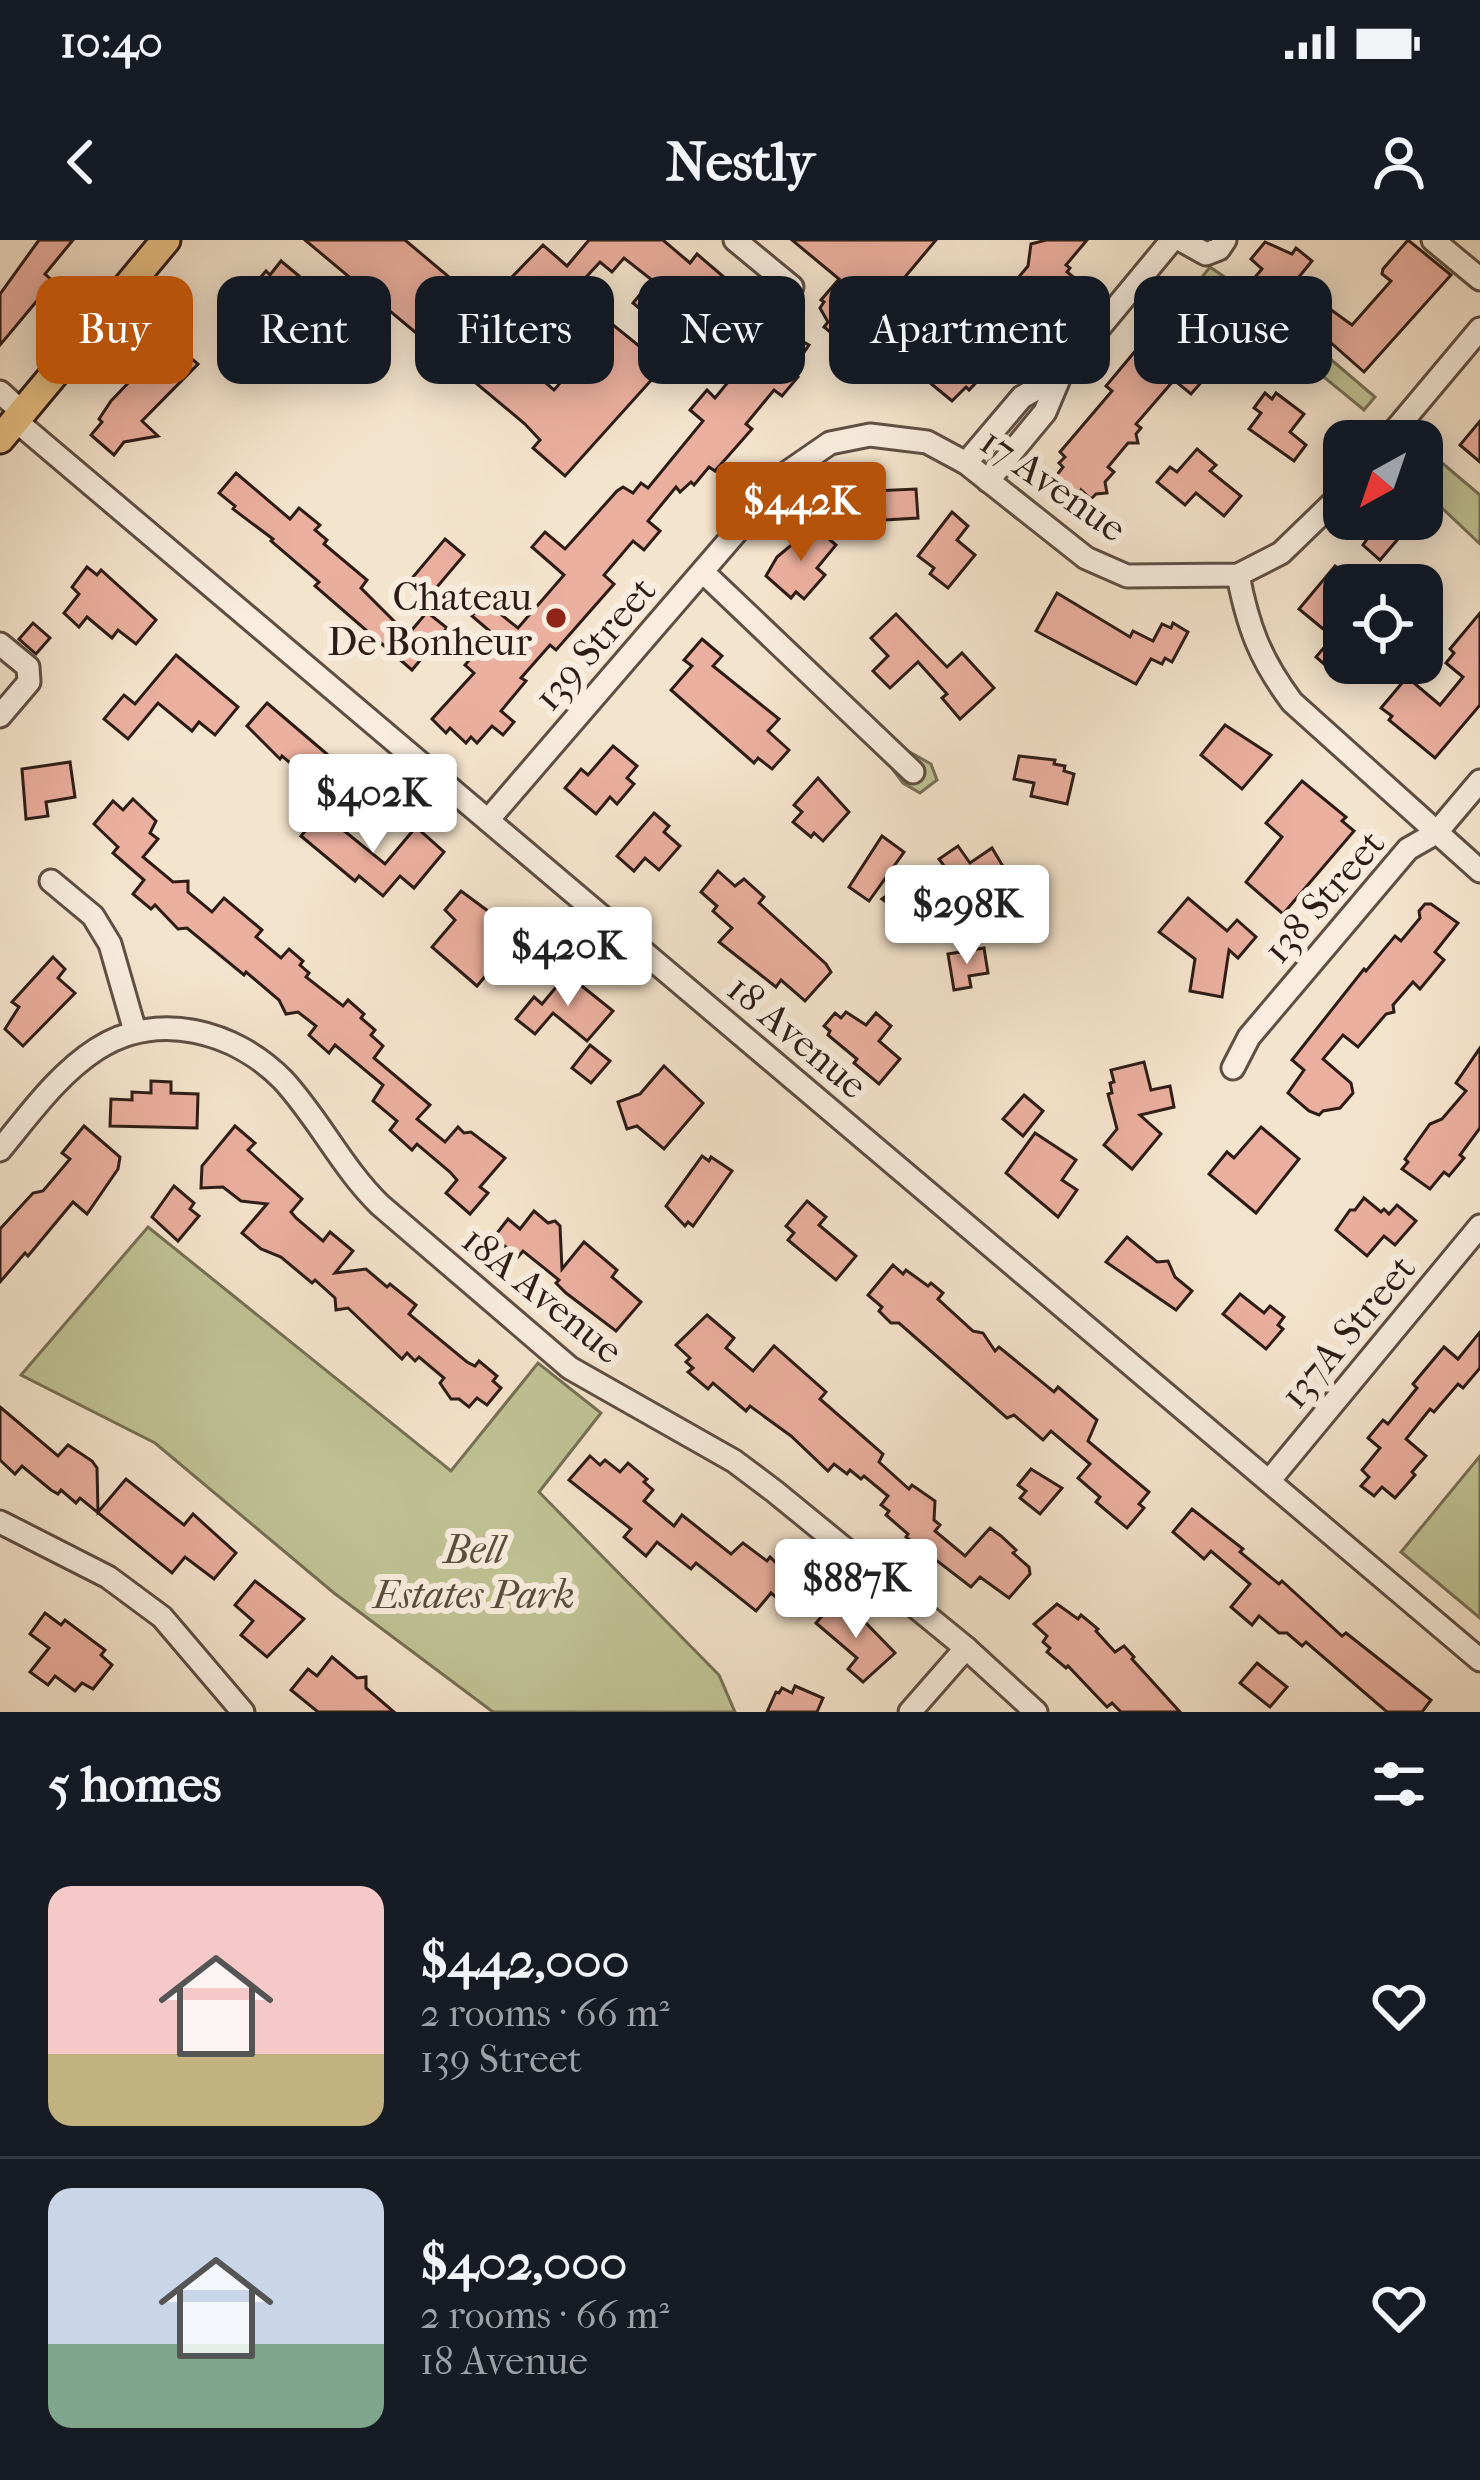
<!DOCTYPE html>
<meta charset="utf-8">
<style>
body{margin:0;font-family:"IM FELL French Canon",serif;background:#242831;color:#f1f3f6;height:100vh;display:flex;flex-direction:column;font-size:45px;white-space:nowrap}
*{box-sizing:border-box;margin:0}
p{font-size:39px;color:#9ea1a6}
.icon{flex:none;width:66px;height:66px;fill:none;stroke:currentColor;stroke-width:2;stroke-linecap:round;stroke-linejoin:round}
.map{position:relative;height:1472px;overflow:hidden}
.details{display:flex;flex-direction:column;background:#171b24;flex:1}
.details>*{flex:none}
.hud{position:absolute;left:36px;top:36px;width:1410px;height:108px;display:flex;gap:24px}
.needle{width:78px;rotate:220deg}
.tools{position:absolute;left:1323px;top:180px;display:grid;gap:24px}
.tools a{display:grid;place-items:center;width:120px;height:120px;border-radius:24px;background:#171b24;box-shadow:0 6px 30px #0003;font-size:60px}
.price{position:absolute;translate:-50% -102px;padding:0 27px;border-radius:12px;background:#fff;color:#222;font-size:39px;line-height:78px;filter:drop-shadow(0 3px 6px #0008)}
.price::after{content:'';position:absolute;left:50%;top:72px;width:36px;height:27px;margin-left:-18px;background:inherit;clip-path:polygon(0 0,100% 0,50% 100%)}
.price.active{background:#b45309;color:#fff}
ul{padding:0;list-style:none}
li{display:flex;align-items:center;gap:36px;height:300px;padding:0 48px}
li+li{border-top:3px solid #363941}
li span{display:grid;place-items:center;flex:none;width:336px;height:240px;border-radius:24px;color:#555}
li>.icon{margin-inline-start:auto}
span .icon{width:144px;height:144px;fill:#fffc;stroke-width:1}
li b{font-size:51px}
h2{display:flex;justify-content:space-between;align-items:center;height:144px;padding:0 48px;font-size:51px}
.tag{padding:0 42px;border-radius:24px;background:#171b24;box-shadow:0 6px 30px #0003;font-size:42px;line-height:108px}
.tag.active{background:#b45309;color:#fff}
.status{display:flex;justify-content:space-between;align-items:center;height:84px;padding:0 60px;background:#171b24;direction:ltr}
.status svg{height:33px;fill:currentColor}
header{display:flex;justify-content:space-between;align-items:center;height:156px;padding:0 48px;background:#171b24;font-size:54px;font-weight:800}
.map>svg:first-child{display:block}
.green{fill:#c0c395;stroke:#767056;stroke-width:3}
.building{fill:#ebaf9f;stroke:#2d1c16;stroke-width:3}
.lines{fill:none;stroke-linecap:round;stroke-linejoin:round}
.minor-casing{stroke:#5f4e44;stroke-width:27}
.major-casing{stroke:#2d1c16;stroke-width:33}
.minor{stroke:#f8edde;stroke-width:21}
.major{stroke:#eac286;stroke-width:27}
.poi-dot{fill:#8f2418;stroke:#f8edde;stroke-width:4.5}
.labels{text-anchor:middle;stroke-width:12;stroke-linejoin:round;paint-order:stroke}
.street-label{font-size:39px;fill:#2d1c16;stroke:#f8edde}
.poi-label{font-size:39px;fill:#2d1c16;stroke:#f8edde;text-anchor:end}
.park-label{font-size:39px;font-style:italic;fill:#594e3c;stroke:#f8edde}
</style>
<div class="status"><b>10:40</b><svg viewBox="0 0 49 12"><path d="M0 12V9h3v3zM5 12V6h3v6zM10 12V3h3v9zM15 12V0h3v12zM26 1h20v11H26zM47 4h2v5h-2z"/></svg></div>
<header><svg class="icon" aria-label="back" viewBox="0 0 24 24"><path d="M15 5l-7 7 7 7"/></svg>Nestly<svg class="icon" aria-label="person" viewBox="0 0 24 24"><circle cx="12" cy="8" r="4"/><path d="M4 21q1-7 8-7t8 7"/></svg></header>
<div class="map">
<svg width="1480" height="1472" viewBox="0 0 1480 1472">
<rect width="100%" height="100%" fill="#f5e4cd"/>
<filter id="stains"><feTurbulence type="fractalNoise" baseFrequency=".00167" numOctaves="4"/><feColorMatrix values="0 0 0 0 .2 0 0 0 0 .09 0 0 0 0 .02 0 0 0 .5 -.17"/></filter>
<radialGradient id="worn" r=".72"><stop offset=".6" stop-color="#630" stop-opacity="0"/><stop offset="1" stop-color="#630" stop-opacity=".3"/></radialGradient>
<!-- green -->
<g class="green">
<polygon points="1210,27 1274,71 1375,157 1364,170 1202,37"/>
<polygon points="1422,206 1480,255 1480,304 1422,249"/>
<polygon points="899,506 931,524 937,540 920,553 903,543 885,519"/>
<polygon points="148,987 451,1231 538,1123 601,1173 539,1252 719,1435 735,1472 493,1472 334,1353 155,1203 21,1135"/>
<polygon points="1480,1216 1480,1378 1401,1312"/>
</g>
<!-- building -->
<g class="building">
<polygon points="39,0 73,0 45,34 56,44 44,59 41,56 0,105 0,54"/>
<polygon points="305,0 405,0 488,70 513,40 511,38 543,5 567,26 589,0 663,0 690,23 697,14 732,44 683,105 633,63 652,40 624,18 612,32 600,22 577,47 592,60 567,89 553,77 529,105 539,113 527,127 554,150 612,84 664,126 565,236 533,208 540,200 525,184"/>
<polygon points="792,0 936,0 852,100 845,94 840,100 824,87 828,82 820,68 824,62 821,60 839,39"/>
<polygon points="1046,0 1087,0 1066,25 1070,28 1067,32 1076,39 1030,92 1027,89 969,150 966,147 952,161 923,137 924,122 965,73 974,81 987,66 991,70 1028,26 1031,4"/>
<polygon points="1408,0 1451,35 1364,132 1321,94 1317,98 1250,43 1262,29 1251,19 1265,2 1292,14 1296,8 1312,21 1294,43 1352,85 1391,41 1382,34 1383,29"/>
<polygon points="281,21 299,36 292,44 304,54 279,83 246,54 266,31 270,35"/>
<polygon points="1206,48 1243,80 1237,87 1243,92 1230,108 1224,102 1198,132 1205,138 1191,154 1174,140 1136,184 1141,188 1136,194 1138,203 1128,203 1108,227 1114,232 1105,242 1107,253 1096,254 1091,259 1081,250 1079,254 1070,248 1056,236 1063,227 1059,223 1065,217 1060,212 1112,151 1106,146 1182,55 1192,65"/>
<polygon points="773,85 809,105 791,131 798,137 782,156 774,150 746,184 752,189 715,231 709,227 694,245 691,242 680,252 676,247 648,281 660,291 644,310 633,301 604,335 614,344 556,410 550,405 521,438 526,441 501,471 514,482 503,495 492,486 477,503 471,497 466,503 450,488 446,493 432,479 474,433 465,425 492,393 472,376 484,361 518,388 564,335 532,307 545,292 565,309 617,251 623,247 633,253 641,243 648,248 703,181 690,170 707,150 715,158 738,130 737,111 745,111 753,101 757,104"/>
<polygon points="153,86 198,124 142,181 158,196 124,202 114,215 91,195 102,182 99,179 111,161 154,116 139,104"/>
<polygon points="1265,153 1272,159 1276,153 1304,174 1290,192 1306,205 1294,221 1249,189 1261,173 1254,168"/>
<polygon points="1480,181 1480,222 1460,205"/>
<polygon points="1197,209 1216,225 1210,231 1241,256 1224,276 1196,253 1185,265 1157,242 1170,227 1177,232"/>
<polygon points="236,233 290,279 299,268 320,285 315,290 327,300 324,304 367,340 361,348 396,383 411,391 427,372 447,388 412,430 315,346 319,342 271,301 273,299 233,269 235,266 219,253"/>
<polygon points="873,248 873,251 916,249 918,278 868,281 869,288 840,290 838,254"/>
<polygon points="952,272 968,286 957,300 975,315 948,348 930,334 934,328 918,316"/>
<polygon points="1381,279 1415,279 1380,320 1363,305"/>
<polygon points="814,286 836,305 817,328 825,335 804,359 796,352 791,358 766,336 777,317"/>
<polygon points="445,299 464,315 432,353 413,337"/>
<polygon points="1335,326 1358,345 1344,345 1344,441 1316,417 1333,397 1299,369"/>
<polygon points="87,327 97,335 101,330 156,380 136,404 118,390 112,398 87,377 79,387 64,373 79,354 72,347"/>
<polygon points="1057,353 1130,397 1133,391 1153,401 1162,384 1171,388 1173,383 1188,392 1172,422 1165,418 1162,424 1151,419 1136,444 1036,391"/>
<polygon points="1480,373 1480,465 1435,518 1389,480 1392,476 1381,468 1407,437 1440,465 1463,437 1446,423 1454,413 1450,409"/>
<polygon points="896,374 947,427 962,413 994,448 960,479 942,458 947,454 918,422 890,448 873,431 888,416 871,398"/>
<polygon points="33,383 50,398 36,414 19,399"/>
<polygon points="702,399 722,416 713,426 779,479 768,491 789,510 772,529 758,518 754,523 671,450 692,426 684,420"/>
<polygon points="176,415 238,467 215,495 199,482 192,491 158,463 128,499 104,479 124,455 135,464"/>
<polygon points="267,463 328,515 308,538 282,516 280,519 247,486"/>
<polygon points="1225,485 1271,515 1242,549 1201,515"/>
<polygon points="613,506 637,526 627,538 634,544 617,564 610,557 596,574 565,548 581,529 588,535"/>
<polygon points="1019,516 1055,520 1054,524 1065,526 1064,531 1074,534 1067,564 1031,556 1034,543 1014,539"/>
<polygon points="70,522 75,557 46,562 48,576 26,579 22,529"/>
<polygon points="818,538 849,572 823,601 814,593 811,597 793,582 802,572 794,565"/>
<polygon points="1302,541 1346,577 1342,581 1354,591 1283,674 1246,642 1282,597 1266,583"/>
<polygon points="133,559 156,581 150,593 158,599 143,617 173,642 188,641 188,652 212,672 224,658 262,690 256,697 281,718 289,709 303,721 300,725 309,733 306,737 343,766 348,760 364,774 361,778 375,790 371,795 383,806 374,818 430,865 417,879 445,902 458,887 464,893 471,892 505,918 480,947 488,953 470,974 446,953 457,940 450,932 417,904 412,910 390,890 397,881 373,861 383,845 335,805 329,813 309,795 316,786 298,772 286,774 279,760 246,732 244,735 187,688 178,689 155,665 151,669 133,654 144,640 113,613 118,607 94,584 113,561 123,570"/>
<polygon points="321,572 385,624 416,587 444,612 414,648 400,636 383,656 359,636 355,641 301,596"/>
<polygon points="654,573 669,586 664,592 680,606 659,630 645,618 634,631 617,616"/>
<polygon points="882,596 904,612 869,661 849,647"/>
<polygon points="958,606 970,623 992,608 1010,638 961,671 941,642 951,635 939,619"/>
<polygon points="718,631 735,646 744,639 764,657 759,663 826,724 831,732 805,761 781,740 776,747 719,702 732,688 713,671 717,666 701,652"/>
<polygon points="912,638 922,645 902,673 882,659"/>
<polygon points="461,651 496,677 517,698 477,746 432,707 455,680 445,670"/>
<polygon points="1188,658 1227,691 1237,680 1256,697 1238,718 1229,710 1222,757 1190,751 1195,719 1159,692"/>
<polygon points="1425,664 1431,664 1458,683 1435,712 1444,720 1420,749 1413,742 1393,765 1394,772 1386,774 1358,807 1343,795 1323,819 1351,843 1353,853 1340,868 1323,871 1319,875 1309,871 1288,853 1304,830 1292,820 1364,729 1366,731 1395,696 1401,701 1420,678 1419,671"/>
<polygon points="984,708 988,733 969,736 971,747 954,750 948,714"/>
<polygon points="53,717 65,729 58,738 75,753 23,806 5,789 19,767 12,762"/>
<polygon points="567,734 613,771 587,801 553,773 535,794 516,779 534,757 542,764"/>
<polygon points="846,772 866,785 876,773 891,786 879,801 900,819 879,844 854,823 857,819 828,795 830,791 824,786 835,773 841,778"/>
<polygon points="590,805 610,821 591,843 572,828"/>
<polygon points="1480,808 1480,888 1460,915 1464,918 1449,936 1444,932 1430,949 1402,929 1408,922 1405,919 1430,884 1442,879 1466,851 1456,843"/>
<polygon points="1144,822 1151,850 1170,846 1174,867 1140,875 1161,894 1132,929 1104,905 1117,889 1108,854 1112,853 1110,843 1114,842 1111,830"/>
<polygon points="664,826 703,863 664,909 637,886 627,889 618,862 640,854"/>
<polygon points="151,841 171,842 171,853 198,854 197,888 110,886 111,859 132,860 132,852 151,853"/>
<polygon points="1024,855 1043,871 1023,896 1003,879"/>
<polygon points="84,886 120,917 118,929 87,974 73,962 28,1016 25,1013 0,1042 0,989 33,953 43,951 70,919 62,913"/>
<polygon points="235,886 255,903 248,910 302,959 291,972 296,978 323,1001 330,992 353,1011 335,1033 366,1029 387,1047 390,1044 416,1065 409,1074 467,1122 475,1126 479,1121 497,1136 493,1141 501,1148 487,1165 477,1158 469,1167 459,1159 451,1159 440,1143 444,1138 419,1117 415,1121 407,1113 402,1119 348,1068 336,1070 335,1058 315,1040 312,1043 281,1017 261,1009 242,993 267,964 241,961 223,947 201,948 202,926"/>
<polygon points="1261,887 1299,919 1256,973 1209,934 1227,912 1234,918"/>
<polygon points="1035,893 1076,920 1062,940 1077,950 1058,977 1006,933"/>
<polygon points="702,916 709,921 711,917 732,931 693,986 688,982 685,986 666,966"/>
<polygon points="174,946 194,963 190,969 199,976 178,1001 152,977"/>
<polygon points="1364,958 1381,972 1384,969 1389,974 1397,965 1416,981 1395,1005 1384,996 1367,1016 1336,990 1350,970 1355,970"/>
<polygon points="807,961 826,977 819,985 856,1016 836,1040 788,1000 794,993 786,986"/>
<polygon points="534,971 548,983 555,981 560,986 562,1029 584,1002 617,1030 612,1037 641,1062 616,1091 566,1053 556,1043 559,1040 523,1011 518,1017 494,997 508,979 520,989"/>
<polygon points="1127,997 1157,1022 1168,1021 1175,1037 1192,1051 1176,1070 1106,1022"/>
<polygon points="893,1025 903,1034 906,1030 928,1046 931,1043 943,1053 938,1059 973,1091 983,1093 995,1111 999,1107 1054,1152 1058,1147 1097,1180 1088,1201 1149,1252 1139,1264 1144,1268 1127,1288 1096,1262 1100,1257 1078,1238 1090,1224 1051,1191 1043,1200 1014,1175 1007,1178 899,1083 891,1083 879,1071 882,1067 868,1055"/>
<polygon points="1240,1054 1264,1073 1270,1066 1284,1077 1278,1085 1283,1089 1266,1109 1223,1074"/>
<polygon points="707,1075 734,1098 726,1108 753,1131 774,1106 826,1152 820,1159 883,1214 879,1222 909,1249 912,1245 935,1261 934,1280 940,1285 935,1291 965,1316 990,1288 1001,1296 1016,1310 1013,1313 1029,1327 1030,1334 1009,1358 980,1337 971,1347 906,1297 908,1294 886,1275 889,1271 881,1265 888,1256 864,1236 861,1239 850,1230 847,1234 834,1224 828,1231 791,1196 750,1166 746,1171 713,1143 708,1149 688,1132 693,1128 686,1122 690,1118 676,1105"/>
<polygon points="1480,1092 1480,1128 1463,1148 1458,1144 1434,1172 1430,1169 1406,1199 1426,1216 1412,1232 1415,1235 1395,1258 1382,1247 1374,1256 1361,1246 1369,1237 1362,1230 1380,1208 1368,1198 1383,1180 1388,1184 1417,1148 1413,1144 1444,1107 1458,1119"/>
<polygon points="0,1167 58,1216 68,1205 92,1221 97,1228 98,1272 126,1239 184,1285 193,1274 236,1313 214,1339 185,1317 172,1333 80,1258 76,1263 61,1250 58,1254 51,1250 22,1226 15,1234 0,1220"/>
<polygon points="590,1216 600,1225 605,1220 620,1232 628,1223 647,1239 644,1242 653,1250 644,1261 674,1286 682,1275 731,1314 743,1303 767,1321 770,1317 794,1340 778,1359 771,1353 756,1371 696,1323 691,1329 657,1302 646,1316 624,1297 631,1289 569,1240"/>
<polygon points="1031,1229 1062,1248 1040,1274 1020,1258 1026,1251 1018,1245"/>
<polygon points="1192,1269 1243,1309 1240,1312 1279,1344 1282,1341 1342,1396 1346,1393 1431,1460 1422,1472 1387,1472 1306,1402 1302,1406 1287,1393 1279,1393 1259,1376 1252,1385 1231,1367 1250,1344 1211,1311 1204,1319 1173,1292"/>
<polygon points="255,1341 304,1379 267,1417 241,1395 253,1381 235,1365"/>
<polygon points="833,1363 846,1375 848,1373 864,1381 895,1413 863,1442 848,1429 857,1418 816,1383"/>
<polygon points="1057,1364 1078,1379 1081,1375 1098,1389 1096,1391 1115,1412 1124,1406 1134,1417 1132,1419 1180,1472 1121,1472 1112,1463 1107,1467 1068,1426 1066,1428 1047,1412 1050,1408 1043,1402 1047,1396 1034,1384"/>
<polygon points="45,1373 61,1385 65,1380 105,1410 101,1415 112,1425 93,1449 82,1443 75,1451 55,1436 48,1445 30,1432 49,1408 30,1394"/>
<polygon points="332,1417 357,1438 366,1437 366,1448 394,1472 318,1472 291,1450 308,1429 317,1436"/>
<polygon points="1257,1423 1287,1447 1270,1467 1240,1443"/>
<polygon points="795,1446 823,1458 817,1472 767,1472 776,1452 779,1453 782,1448 792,1453"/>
</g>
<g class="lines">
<defs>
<g id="minor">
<polyline points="735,0 792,47"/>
<polyline points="1181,0 1206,14 1219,9 1225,0"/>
<polyline points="1433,0 1480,39"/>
<polyline points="0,152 22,172"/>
<polyline points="15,180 1480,1420"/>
<polyline points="1386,201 1480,89"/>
<polyline points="966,223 1022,157 1061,135"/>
<polyline points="988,241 1045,172 1061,134 1172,0"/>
<polyline points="703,332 913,532"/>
<path d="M1238 335C1248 387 1260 419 1292 462L1480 631"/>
<polyline points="0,404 28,427 29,442 0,476"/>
<polyline points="488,580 788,232 830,203 870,195 927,202 966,223 1086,318 1127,336 1238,335 1281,313 1344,252"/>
<polyline points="51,641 93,676 110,704 135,791"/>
<polyline points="1233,828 1249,797 1408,609 1436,593 1480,541"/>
<path d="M0 910C29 875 58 834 97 809 158 770 235 791 283 840 319 879 342 928 380 965L570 1128 734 1221 774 1251 966 1408 1036 1472"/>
<polyline points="1269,1241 1480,986"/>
<polyline points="0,1282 108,1337 162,1377 243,1472"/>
<polyline points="910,1472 966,1408"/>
</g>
<polyline id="major" points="0,199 166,0"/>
</defs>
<!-- minor casing -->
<use href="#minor" class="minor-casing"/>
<!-- major casing -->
<use href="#major" class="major-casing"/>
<!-- minor -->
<use href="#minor" class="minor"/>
<!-- major -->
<use href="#major" class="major"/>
</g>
<!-- markers -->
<circle class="poi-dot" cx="556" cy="378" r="12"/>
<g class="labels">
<!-- street labels -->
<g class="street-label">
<text transform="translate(1054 244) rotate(35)" y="14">17 Avenue</text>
<text transform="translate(594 403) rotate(-49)" y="14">139 Street</text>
<text transform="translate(1323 656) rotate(-49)" y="14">138 Street</text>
<text transform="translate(798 796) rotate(40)" y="14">18 Avenue</text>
<text transform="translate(543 1054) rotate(39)" y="14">18A Avenue</text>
<text transform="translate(1347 1091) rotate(-50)" y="14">137A Street</text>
</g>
<!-- poi labels -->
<g class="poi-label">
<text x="532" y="370">Chateau<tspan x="532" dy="45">De Bonheur</tspan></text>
</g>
<!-- park labels -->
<g class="park-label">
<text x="474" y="1323">Bell<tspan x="474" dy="45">Estates Park</tspan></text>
</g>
</g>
<rect width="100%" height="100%" filter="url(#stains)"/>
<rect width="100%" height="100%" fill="url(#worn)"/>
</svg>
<div class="tools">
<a><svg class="needle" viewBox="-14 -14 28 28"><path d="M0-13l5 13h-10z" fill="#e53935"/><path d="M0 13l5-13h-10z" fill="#9ea1a6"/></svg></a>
<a><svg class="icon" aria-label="locate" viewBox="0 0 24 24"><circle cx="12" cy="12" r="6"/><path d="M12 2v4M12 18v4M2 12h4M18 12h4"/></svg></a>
</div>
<b class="price active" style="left:801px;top:324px">$442K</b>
<b class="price" style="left:373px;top:616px">$402K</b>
<b class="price" style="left:967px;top:727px">$298K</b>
<b class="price" style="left:568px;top:769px">$420K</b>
<b class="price" style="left:856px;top:1401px">$887K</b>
<div class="hud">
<a class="tag active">Buy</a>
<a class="tag">Rent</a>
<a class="tag">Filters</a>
<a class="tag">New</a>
<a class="tag">Apartment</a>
<a class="tag">House</a>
</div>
</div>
<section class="details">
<h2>5 homes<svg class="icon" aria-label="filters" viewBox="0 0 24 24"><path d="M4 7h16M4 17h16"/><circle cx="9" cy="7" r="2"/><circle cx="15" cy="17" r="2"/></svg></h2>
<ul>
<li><span style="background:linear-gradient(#f6c9c9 70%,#c2b280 0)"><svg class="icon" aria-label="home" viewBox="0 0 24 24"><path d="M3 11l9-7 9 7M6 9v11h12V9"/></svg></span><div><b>$442,000</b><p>2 rooms · 66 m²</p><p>139 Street</p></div><svg class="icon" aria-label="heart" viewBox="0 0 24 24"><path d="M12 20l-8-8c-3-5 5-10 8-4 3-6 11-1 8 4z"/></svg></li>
<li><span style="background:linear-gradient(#c9d6e8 65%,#7fa58c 0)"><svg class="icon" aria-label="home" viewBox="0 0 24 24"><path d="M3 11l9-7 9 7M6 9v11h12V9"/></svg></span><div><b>$402,000</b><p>2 rooms · 66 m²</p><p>18 Avenue</p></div><svg class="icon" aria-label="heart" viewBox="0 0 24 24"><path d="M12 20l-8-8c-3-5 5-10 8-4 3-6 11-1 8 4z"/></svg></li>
</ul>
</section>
